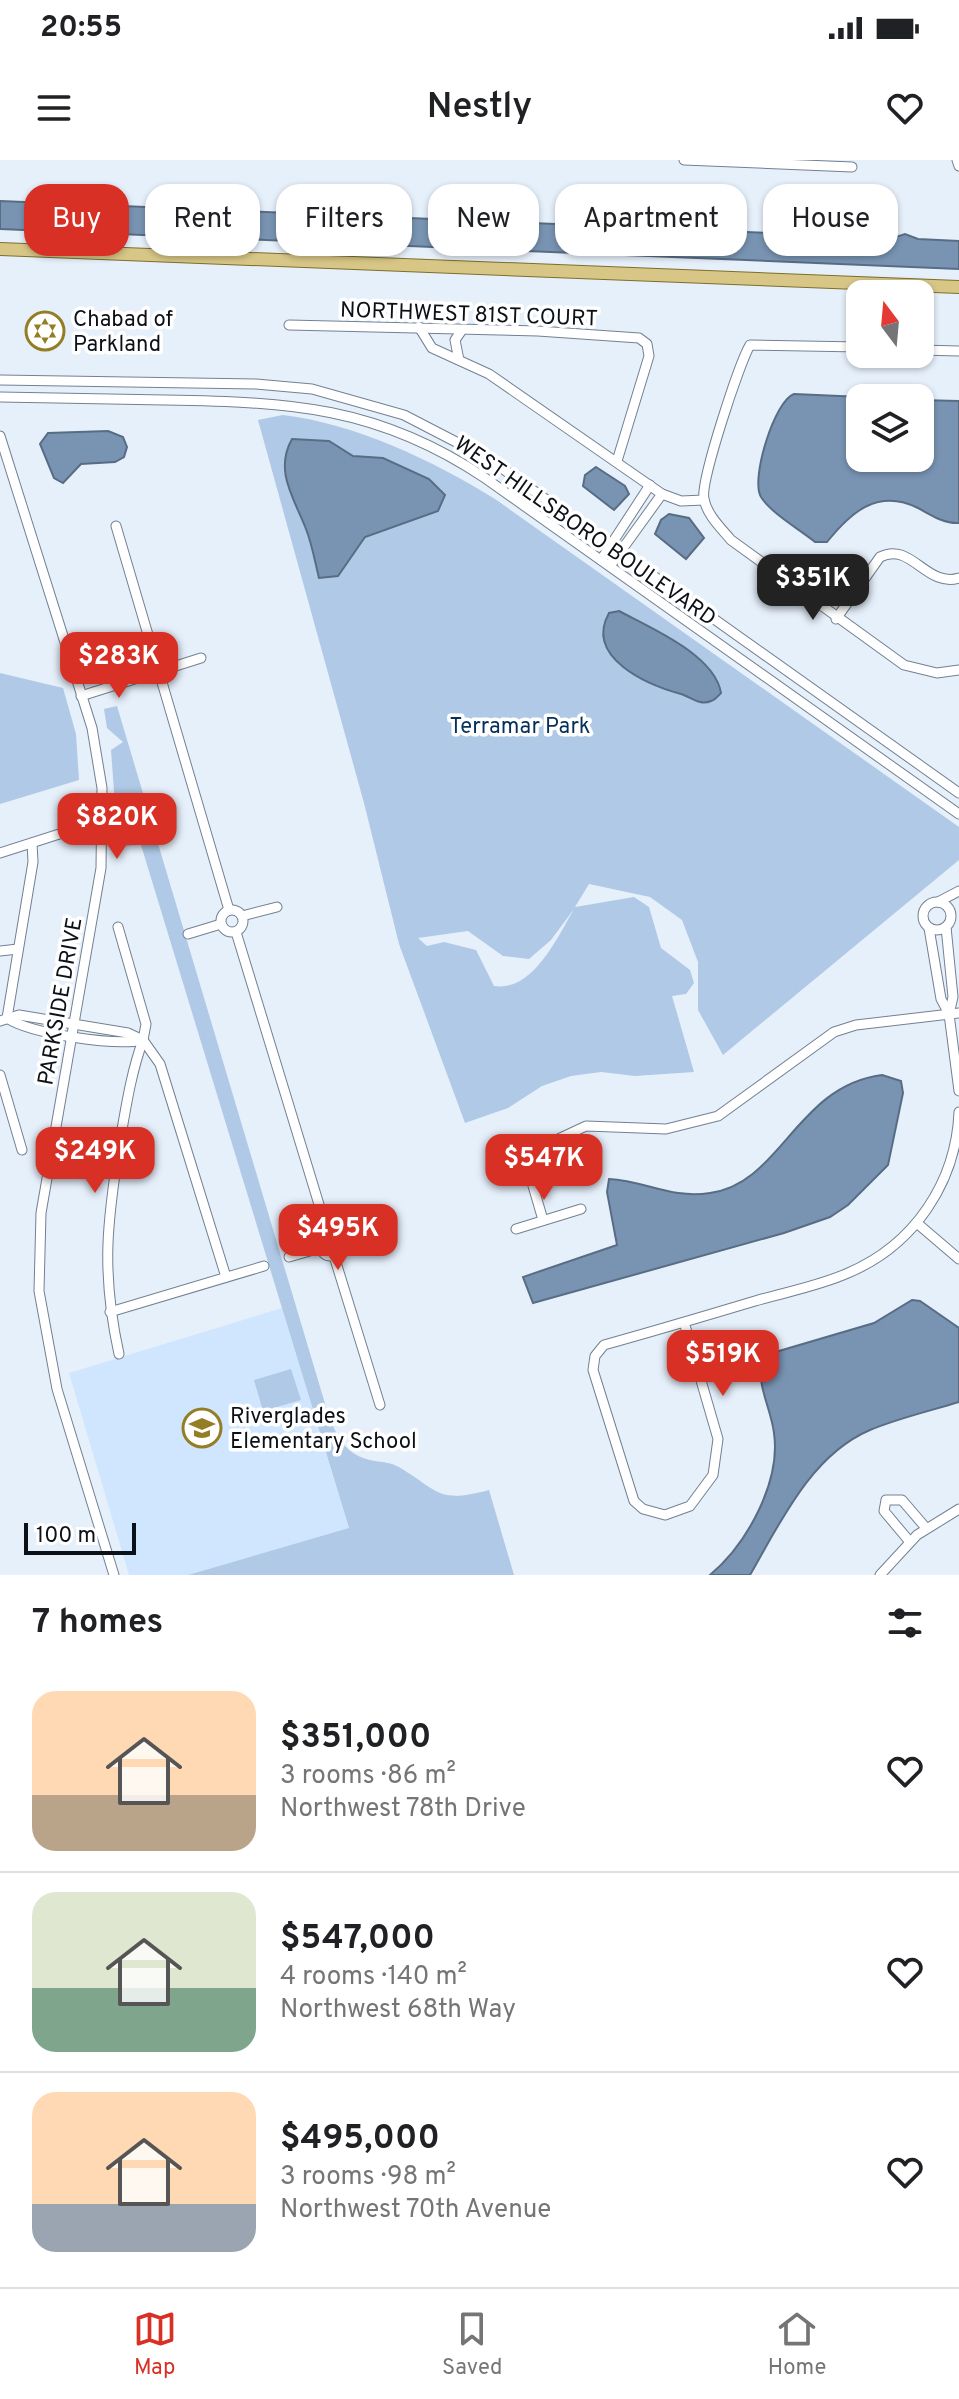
<!DOCTYPE html>
<meta charset="utf-8">
<style>
body{margin:0;font-family:Overpass,sans-serif;background:#f6f6f6;color:#202124;height:100vh;display:flex;flex-direction:column;font-size:30px;white-space:nowrap}
*{box-sizing:border-box;margin:0}
p{font-size:26px;color:#757577}
.icon{flex:none;width:44px;height:44px;fill:none;stroke:currentColor;stroke-width:2;stroke-linecap:round;stroke-linejoin:round}
.map{position:relative;height:1415px;overflow:hidden}
.panel{display:flex;flex-direction:column;background:#fff;flex:1}
.panel>*{flex:none}
.banner{position:absolute;left:24px;top:24px;width:912px;height:72px;display:flex;gap:16px}
.needle{width:52px;rotate:344deg}
.buttons{position:absolute;left:846px;top:120px;display:grid;gap:16px}
.buttons a{display:grid;place-items:center;width:88px;height:88px;border-radius:16px;background:#fff;box-shadow:0 2px 6px #0004;font-size:40px}
.scale{position:absolute;left:24px;bottom:20px;width:112px;box-sizing:border-box;padding-left:8px;border:4px solid #0c1117;border-top:0;font-size:22px;line-height:28px;white-space:nowrap;color:#0c1117;-webkit-text-stroke:6px #fff;paint-order:stroke}
.price{position:absolute;translate:-50% -68px;padding:0 18px;border-radius:16px;background:#d93025;color:#fff;font-size:26px;line-height:52px;filter:drop-shadow(0 2px 4px #0008)}
.price::after{content:'';position:absolute;left:50%;top:48px;width:24px;height:18px;margin-left:-12px;background:inherit;clip-path:polygon(0 0,100% 0,50% 100%)}
.price.current{background:#222;color:#fff}
ul{padding:0;list-style:none}
li{display:flex;align-items:center;gap:24px;height:200px;padding:0 32px}
li+li{border-top:2px solid #e0e0e0}
li span{display:grid;place-items:center;flex:none;width:224px;height:160px;border-radius:24px;color:#555}
li>.icon{margin-inline-start:auto}
span .icon{width:96px;height:96px;fill:#fffc;stroke-width:1}
li b{font-size:34px}
h2{display:flex;justify-content:space-between;align-items:center;height:96px;padding:0 32px;font-size:34px}
.pill{padding:0 28px;border-radius:24px;background:#fff;box-shadow:0 2px 6px #0004;font-size:28px;line-height:72px}
.pill.current{background:#d93025;color:#fff}
.status{display:flex;justify-content:space-between;align-items:center;height:56px;padding:0 40px;background:#fff;direction:ltr}
.status svg{height:22px;fill:currentColor}
header{display:flex;justify-content:space-between;align-items:center;height:104px;padding:0 32px;background:#fff;font-size:36px;font-weight:600}
.tabs{display:flex;justify-content:space-around;align-items:center;height:112px;border-top:2px solid #e0e0e0;background:#fff;font-size:22px;color:#757577}
.tabs a{display:grid;justify-items:center;gap:4px}
.tabs .current{color:#d93025}
.map>svg:first-child{display:block}
.built{fill:#d0e6fe}
.green{fill:#b0c9e6;fill-rule:evenodd}
.water{fill:#7994b3;stroke:#586d84;stroke-width:2}
.lines{fill:none;stroke-linecap:round;stroke-linejoin:round}
.minor-casing{stroke:#728192;stroke-width:11}
.major-casing{stroke:#7e6e2a;stroke-width:14}
.minor{stroke:#fff;stroke-width:9}
.major{stroke:#d7c686;stroke-width:12}
.labels{text-anchor:middle;stroke-width:7;stroke-linejoin:round;paint-order:stroke}
.street-label{font-size:22px;fill:#0c1117;stroke:#fff}
.poi-label{font-size:22px;fill:#0c1117;stroke:#fff;text-anchor:start}
.park-label{font-size:22px;fill:#063059;stroke:#fff}
</style>
<div class="status"><b>20:55</b><svg viewBox="0 0 49 12"><path d="M0 12V9h3v3zM5 12V6h3v6zM10 12V3h3v9zM15 12V0h3v12zM26 1h20v11H26zM47 4h2v5h-2z"/></svg></div>
<header><svg class="icon" aria-label="menu" viewBox="0 0 24 24"><path d="M4 6h16M4 12h16M4 18h16"/></svg>Nestly<svg class="icon" aria-label="heart" viewBox="0 0 24 24"><path d="M12 20l-8-8c-3-5 5-10 8-4 3-6 11-1 8 4z"/></svg></header>
<div class="map">
<svg width="959" height="1415" viewBox="0 0 959 1415">
<rect width="100%" height="100%" fill="#e6f0fb"/>
<!-- built -->
<polygon class="built" points="282,1148 349,1369 188,1415 129,1415 69,1213"/>
<!-- green -->
<g class="green">
<path d="M283 255C356 264 432 300 495 339L959 667V700L723 895 698 850V802L682 760 650 737 589 724 575 747 634 737 649 747 661 788 690 810 694 823 686 834 672 836 694 912 635 916 601 912 571 916 542 926 508 948 465 963 399 784 364 643 258 260ZM574 749C557 778 533 832 494 826L476 790 444 782 427 786 418 778 468 771 503 796 529 799 551 780Z"/>
<polygon points="0,513 63,528 76,574 79,620 0,644"/>
<path d="M117 546 329 1257C340 1282 347 1296 375 1301 383 1302 392 1303 399 1307 439 1331 437 1344 489 1330L514 1415H188L349 1368 141 685 118 686 111 590 123 582 107 568 104 549Z"/>
<polygon points="291,1209 301,1240 263,1251 254,1220"/>
</g>
<!-- water -->
<g class="water">
<polygon points="0,41 893,78 905,74 918,79 959,81 959,109 0,69"/>
<path d="M794 234 885 238H860V298H920V240L959 241V363C944 364 931 355 918 348 878 328 851 352 827 382H815C799 369 772 354 761 337 750 319 775 240 794 234Z"/>
<polygon points="108,271 123,277 127,287 124,297 115,302 81,304 63,323 54,318 40,284 48,273"/>
<path d="M292 279 329 281 353 296 383 298 429 319 445 335 438 351 365 377 338 416 319 418C315 402 312 384 306 369 294 338 274 311 292 279Z"/>
<polygon points="596,307 625,326 629,334 614,350 583,326 585,315"/>
<polygon points="669,354 689,358 704,378 686,399 655,374 661,360"/>
<path d="M619 451C651 468 715 495 721 533 718 536 715 540 711 541 700 546 691 537 681 534 648 525 584 498 609 453Z"/>
<path d="M882 915 901 921 903 933 888 1005 848 1045 830 1057 784 1073 533 1143 523 1117 617 1085 607 1032 609 1019C646 1021 671 1039 710 1033 781 1024 796 926 882 915Z"/>
<path d="M912 1140 920 1141 959 1168V1242C930 1251 899 1258 870 1270 811 1295 780 1363 750 1415H710C747 1384 781 1322 774 1273 771 1248 756 1225 762 1200L779 1191 874 1163Z"/>
</g>
<g class="lines">
<defs>
<g id="minor">
<polyline points="684,0 852,7"/>
<polyline points="957,0 959,6"/>
<polyline points="289,165 538,171 639,178 647,184 649,196 617,301"/>
<polyline points="419,167 432,188 489,214 662,334 681,341 704,340"/>
<path d="M860 187 750 185C739 204 700 322 704 339 707 355 721 368 731 380L904 505 937 513 959 510"/>
<polyline points="920,190 959,191"/>
<polyline points="459,200 455,180 462,170"/>
<polyline points="0,220 256,224 312,229 404,255 489,299 959,633"/>
<path d="M0 237C55 238 110 239 165 240 289 242 378 246 485 318L959 654"/>
<polyline points="0,276 92,568 102,628 101,708 41,1053 39,1131 57,1229 114,1415"/>
<polyline points="116,366 229,750"/>
<polyline points="601,400 650,325"/>
<polyline points="610,406 662,334"/>
<path d="M836 459 880 397C911 381 926 428 959 418"/>
<polyline points="81,536 201,498"/>
<polyline points="0,693 78,668"/>
<circle cx="937" cy="756" r="14"/>
<polyline points="938,742 959,731"/>
<circle cx="232" cy="761" r="11"/>
<polyline points="242,756 277,747"/>
<polyline points="118,767 146,864 143,880 160,904 226,1117"/>
<polyline points="946,767 953,837 949,854 959,931"/>
<polyline points="929,768 941,839 949,854"/>
<polyline points="236,772 328,1074"/>
<polyline points="188,774 221,764"/>
<polyline points="0,791 18,789"/>
<polyline points="7,858 33,702 32,683"/>
<path d="M7 858C31 874 115 886 143 880"/>
<polyline points="0,861 19,855 128,873 143,880"/>
<polyline points="0,915 22,990"/>
<polyline points="524,995 543,1060"/>
<polyline points="501,1001 524,995 586,966 666,969 718,956 834,872 856,865 959,853"/>
<polyline points="918,1064 959,1099"/>
<polyline points="516,1069 581,1049"/>
<circle cx="331" cy="1085" r="11"/>
<polyline points="341,1081 372,1072"/>
<polyline points="334,1096 380,1245"/>
<polyline points="289,1097 320,1088"/>
<polyline points="110,1152 264,1106"/>
<path d="M684 1162 718 1279 713 1315 690 1346 665 1355 643 1349 634 1341 593 1210 595 1196 604 1185C654 1171 705 1156 755 1141 786 1132 819 1126 848 1113 914 1085 956 1023 959 952"/>
<path d="M119 1194C101 1112 107 1062 120 981 126 947 131 913 143 880"/>
<polyline points="910,1382 884,1351 886,1340 902,1340 926,1368"/>
<polyline points="880,1415 917,1375 959,1349"/>
</g>
<polyline id="major" points="0,89 959,127"/>
</defs>
<!-- minor casing -->
<use href="#minor" class="minor-casing"/>
<!-- major casing -->
<use href="#major" class="major-casing"/>
<!-- minor -->
<use href="#minor" class="minor"/>
<!-- major -->
<use href="#major" class="major"/>
</g>
<!-- icons -->
<defs>
<symbol id="synagogue-ring" viewBox="-11 -11 22 22"><circle r="9.5" fill="#fff" stroke="#947e25" stroke-width="1.5"/><path d="M0-6.5L5.6 3.2H-5.6ZM0 6.5L5.6-3.2H-5.6Z" fill="#947e25"/></symbol>
<symbol id="school-ring" viewBox="-11 -11 22 22"><circle r="9.5" fill="#fff" stroke="#947e25" stroke-width="1.5"/><path d="M0-5L7-2L0 1L-7-2ZM-4 1L0 2.5L4 1V4Q0 6-4 4Z" fill="#947e25"/></symbol>
</defs>
<g fill-rule="evenodd">
<use href="#synagogue-ring" x="23" y="149" width="44" height="44"/>
<use href="#school-ring" x="180" y="1246" width="44" height="44"/>
</g>
<g class="labels">
<!-- street labels -->
<g class="street-label">
<text transform="translate(469 153) rotate(2)" y="8">NORTHWEST 81ST COURT</text>
<text transform="translate(586 370) rotate(35)" y="8">WEST HILLSBORO BOULEVARD</text>
<text transform="translate(59 841) rotate(-80)" y="8">PARKSIDE DRIVE</text>
</g>
<!-- poi labels -->
<g class="poi-label">
<text x="73" y="166">Chabad of<tspan x="73" dy="25">Parkland</tspan></text>
<text x="230" y="1263">Riverglades<tspan x="230" dy="25">Elementary School</tspan></text>
</g>
<!-- park labels -->
<g class="park-label">
<text x="520" y="573">Terramar Park</text>
</g>
</g>
</svg>
<div class="buttons">
<a><svg class="needle" viewBox="-14 -14 28 28"><path d="M0-13l5 13h-10z" fill="#e53935"/><path d="M0 13l5-13h-10z" fill="#757577"/></svg></a>
<a><svg class="icon" aria-label="layers" viewBox="0 0 24 24"><path d="M12 4l9 5-9 5-9-5zM3 14l9 5 9-5"/></svg></a>
</div>
<div class="scale">100 m</div>
<b class="price current" style="left:813px;top:462px">$351K</b>
<b class="price" style="left:119px;top:540px">$283K</b>
<b class="price" style="left:117px;top:701px">$820K</b>
<b class="price" style="left:95px;top:1035px">$249K</b>
<b class="price" style="left:544px;top:1042px">$547K</b>
<b class="price" style="left:338px;top:1112px">$495K</b>
<b class="price" style="left:723px;top:1238px">$519K</b>
<div class="banner">
<a class="pill current">Buy</a>
<a class="pill">Rent</a>
<a class="pill">Filters</a>
<a class="pill">New</a>
<a class="pill">Apartment</a>
<a class="pill">House</a>
</div>
</div>
<section class="panel">
<h2>7 homes<svg class="icon" aria-label="filters" viewBox="0 0 24 24"><path d="M4 7h16M4 17h16"/><circle cx="9" cy="7" r="2"/><circle cx="15" cy="17" r="2"/></svg></h2>
<ul>
<li><span style="background:linear-gradient(#ffd9b3 65%,#b9a48a 0)"><svg class="icon" aria-label="home" viewBox="0 0 24 24"><path d="M3 11l9-7 9 7M6 9v11h12V9"/></svg></span><div><b>$351,000</b><p>3 rooms · 86 m²</p><p>Northwest 78th Drive</p></div><svg class="icon" aria-label="heart" viewBox="0 0 24 24"><path d="M12 20l-8-8c-3-5 5-10 8-4 3-6 11-1 8 4z"/></svg></li>
<li><span style="background:linear-gradient(#dfe7d0 60%,#7fa58c 0)"><svg class="icon" aria-label="home" viewBox="0 0 24 24"><path d="M3 11l9-7 9 7M6 9v11h12V9"/></svg></span><div><b>$547,000</b><p>4 rooms · 140 m²</p><p>Northwest 68th Way</p></div><svg class="icon" aria-label="heart" viewBox="0 0 24 24"><path d="M12 20l-8-8c-3-5 5-10 8-4 3-6 11-1 8 4z"/></svg></li>
<li><span style="background:linear-gradient(#ffd9b3 70%,#9aa5b1 0)"><svg class="icon" aria-label="home" viewBox="0 0 24 24"><path d="M3 11l9-7 9 7M6 9v11h12V9"/></svg></span><div><b>$495,000</b><p>3 rooms · 98 m²</p><p>Northwest 70th Avenue</p></div><svg class="icon" aria-label="heart" viewBox="0 0 24 24"><path d="M12 20l-8-8c-3-5 5-10 8-4 3-6 11-1 8 4z"/></svg></li>
</ul>
</section>
<nav class="tabs">
<a class="current"><svg class="icon" aria-label="map" viewBox="0 0 24 24"><path d="M3 6l6-2 6 2 6-2v14l-6 2-6-2-6 2zM9 4v14M15 6v14"/></svg>Map</a>
<a><svg class="icon" aria-label="saved" viewBox="0 0 24 24"><path d="M7 4h10v16l-5-4-5 4z"/></svg>Saved</a>
<a><svg class="icon" aria-label="home" viewBox="0 0 24 24"><path d="M3 11l9-7 9 7M6 9v11h12V9"/></svg>Home</a>
</nav>
